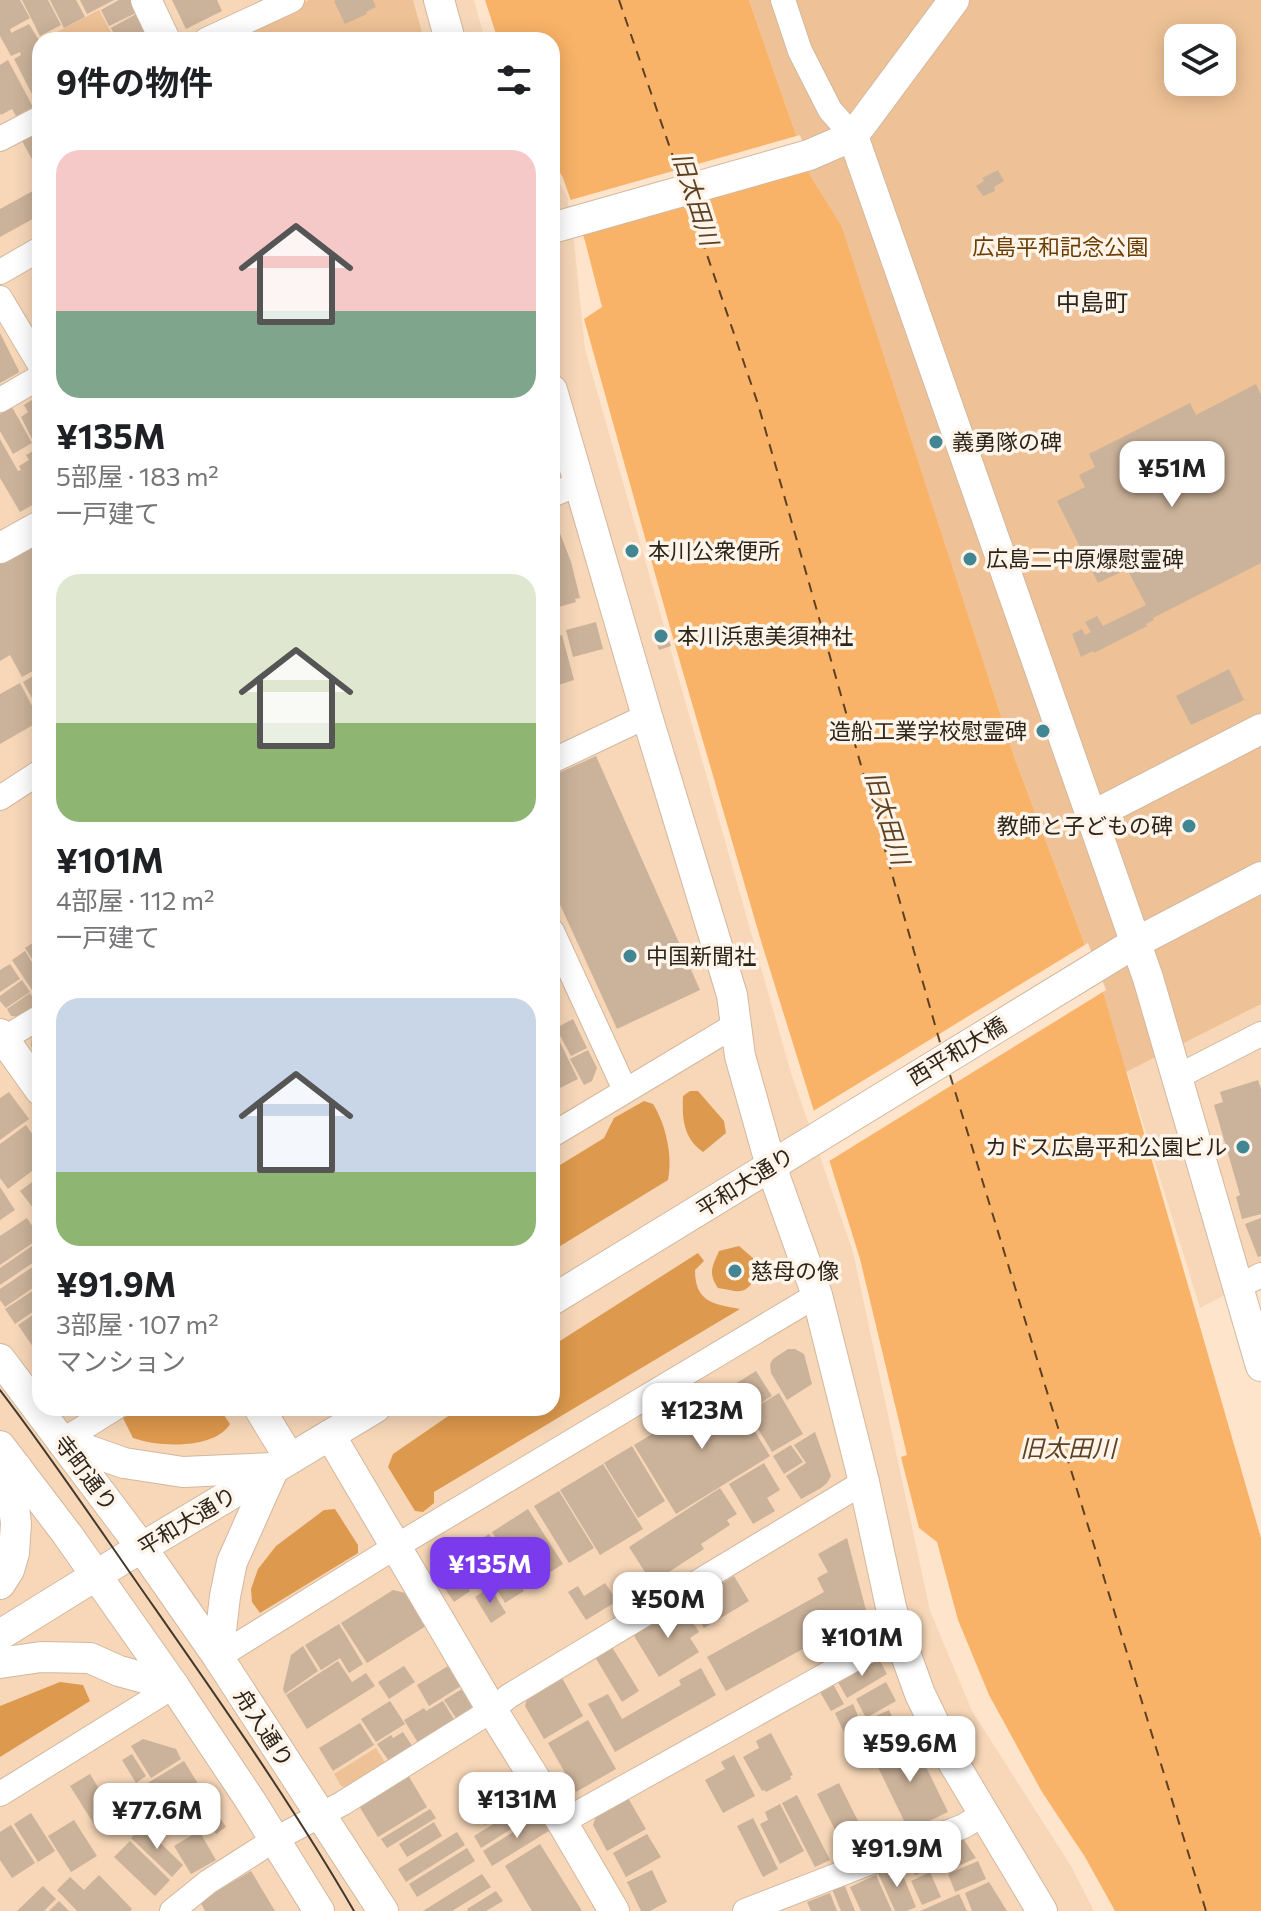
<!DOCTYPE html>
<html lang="ja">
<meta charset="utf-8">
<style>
body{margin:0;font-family:Commissioner,"Noto Sans JP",sans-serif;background:#f6f6f6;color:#202124;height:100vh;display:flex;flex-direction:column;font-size:30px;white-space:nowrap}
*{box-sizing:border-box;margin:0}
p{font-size:26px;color:#757577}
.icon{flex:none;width:44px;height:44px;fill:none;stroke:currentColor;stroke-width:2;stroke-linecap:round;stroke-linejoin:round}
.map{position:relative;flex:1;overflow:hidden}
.sheet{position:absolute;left:32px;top:32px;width:528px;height:1384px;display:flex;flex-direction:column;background:#fff;border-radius:24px;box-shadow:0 4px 20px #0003}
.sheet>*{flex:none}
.fabs{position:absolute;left:1164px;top:24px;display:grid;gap:16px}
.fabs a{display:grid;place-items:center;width:72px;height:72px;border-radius:16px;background:#fff;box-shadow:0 4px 20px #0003;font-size:40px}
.price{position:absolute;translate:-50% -68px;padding:0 18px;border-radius:16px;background:#fff;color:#222;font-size:26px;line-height:52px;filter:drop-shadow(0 2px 4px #0008)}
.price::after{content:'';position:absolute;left:50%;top:48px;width:24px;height:18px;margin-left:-12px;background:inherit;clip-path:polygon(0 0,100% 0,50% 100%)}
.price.selected{background:#7c3aed;color:#fff}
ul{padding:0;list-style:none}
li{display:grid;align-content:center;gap:16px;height:424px;padding:0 24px}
li span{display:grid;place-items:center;height:248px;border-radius:24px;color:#555}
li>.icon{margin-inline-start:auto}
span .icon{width:144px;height:144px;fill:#fffc;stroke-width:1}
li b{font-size:34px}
h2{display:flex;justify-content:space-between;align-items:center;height:96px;padding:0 24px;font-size:34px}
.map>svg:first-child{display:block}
.built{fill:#f7d7b8}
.green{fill:#eec296;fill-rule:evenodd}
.forest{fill:#dd994d}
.water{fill:#f9b368}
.pier{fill:#fee4ca}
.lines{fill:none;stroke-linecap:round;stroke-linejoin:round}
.ferry{stroke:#5e4122;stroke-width:2;stroke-dasharray:10 8;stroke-linecap:butt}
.building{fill:#cbb29a}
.minor-casing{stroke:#d1b89f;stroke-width:26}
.tertiary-casing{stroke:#d1b89f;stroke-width:32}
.minor{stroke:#fff;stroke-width:24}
.tertiary{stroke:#fff;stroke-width:30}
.tram{stroke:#44392d;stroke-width:2}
.poi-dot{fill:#428694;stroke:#fff4ea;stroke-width:3}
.labels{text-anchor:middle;stroke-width:7;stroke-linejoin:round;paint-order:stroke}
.park-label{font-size:22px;fill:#6b3e00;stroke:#fff4ea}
.poi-label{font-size:22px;fill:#2d241a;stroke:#fff4ea;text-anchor:start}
.street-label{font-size:22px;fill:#2d241a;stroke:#fff4ea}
.water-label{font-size:24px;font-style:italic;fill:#5e4122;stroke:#fff4ea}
.neighbourhood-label{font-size:24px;fill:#2d241a;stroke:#fff4ea}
</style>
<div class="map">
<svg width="1261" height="1911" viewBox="0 0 1261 1911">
<rect width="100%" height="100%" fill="#fee4ca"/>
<!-- built -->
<g class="built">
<polygon points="0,0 474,0 485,40 40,40 40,1408 552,1408 552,169 570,202 585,349 791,1073 853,1252 930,1611 972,1711 1071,1866 1094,1911 0,1911"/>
<polygon points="1261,880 1261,1276 1200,1308 1095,967"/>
</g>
<!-- green -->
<g class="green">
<polygon points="309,0 413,0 424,40 223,40"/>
<path d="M749 0H1261V1004L1126 1072 1105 998 1015 759 842 228 810 175ZM1178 38H1222V82H1178Z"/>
<polygon points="99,10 115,40 45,40 44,39"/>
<polygon points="376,1748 387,1766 349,1789 341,1786 334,1774"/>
</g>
<!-- forest -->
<g class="forest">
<path d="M690 1091H698L724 1121 726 1133 703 1152C683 1138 682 1118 683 1096Z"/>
<path d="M644 1101 653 1104C666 1125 673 1156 668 1180L552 1251V1170L604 1138 614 1118Z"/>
<path d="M739 1246 753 1258 756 1277C744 1297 738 1291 718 1288 708 1273 712 1267 719 1251Z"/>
<path d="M698 1253 704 1261 695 1270C695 1302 713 1304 740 1309L434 1492V1503L423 1512 415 1511 388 1467 393 1454 460 1408H552V1346Z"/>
<path d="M141 1408H219L230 1424C214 1450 157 1447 133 1438L123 1418Z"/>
<polygon points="335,1509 358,1545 358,1553 260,1613 252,1602 251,1589 258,1569 276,1546 324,1510"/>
<polygon points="60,1682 83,1685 90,1701 0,1757 0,1706"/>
</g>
<!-- water -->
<polygon class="water" points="485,0 749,0 810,175 842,227 1015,759 1105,998 1261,1538 1261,1911 1115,1911 1085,1857 1042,1792 989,1695 958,1620 937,1542 919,1528 901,1457 907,1455 860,1259 761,941 671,631 584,319 602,307 585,241 563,178 552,158 552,40 498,40"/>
<!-- pier -->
<g class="pier">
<polygon points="800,135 811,166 578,233 567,201"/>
<polygon points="1088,943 1106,990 826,1163 810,1113"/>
</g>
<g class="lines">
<!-- ferry -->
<g class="ferry">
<polyline points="619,0 680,177"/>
<polyline points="690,205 758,404 941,1046"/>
<polyline points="950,1075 1206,1911"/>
</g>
</g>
<!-- building -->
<g class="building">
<polygon points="0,0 20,0 30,18 10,29 11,33 29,24 40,42 40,103 37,104 14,59 21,55 20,52 11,56 0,36"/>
<polygon points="22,0 48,0 61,25 40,36"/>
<polygon points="50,0 76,0 85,17 64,28"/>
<polygon points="80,0 114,0 87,14"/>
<polygon points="119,0 132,0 138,12 109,26 101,10"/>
<polygon points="172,0 217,0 222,11 186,29"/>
<polygon points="336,0 373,0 376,7 366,12 367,14 345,24 334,1"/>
<polygon points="136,14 148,36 147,40 117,40 111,28"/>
<polygon points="8,60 33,107 16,116 12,109 1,115 0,113 0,65"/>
<polygon points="40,129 40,162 35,165 21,139"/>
<polygon points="998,170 1004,181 994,187 995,191 983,196 976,186 984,181 982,178"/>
<polygon points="40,187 40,215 0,237 0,209"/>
<polygon points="0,333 19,371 18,373 0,383"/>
<polygon points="1256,384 1261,394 1261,563 1153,618 1154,620 1146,624 1147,626 1094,653 1093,651 1081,657 1072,634 1082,629 1085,635 1091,632 1085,622 1097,616 1103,626 1146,605 1127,569 1098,583 1057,501 1085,487 1079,475 1095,467 1089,454 1190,403 1196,415"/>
<polygon points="40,395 40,441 35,445 21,417 28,412 24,405"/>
<polygon points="12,407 32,443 13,454 0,431 0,414"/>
<polygon points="0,439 18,471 21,470 19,466 29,460 26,455 40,447 40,493 33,497 36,503 20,512 0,478"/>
<polygon points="558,528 571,562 580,598 575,599 576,602 552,609 552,530"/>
<polygon points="40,541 40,667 22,677 10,655 0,661 0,563"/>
<polygon points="634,541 638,557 630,560 626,544"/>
<polygon points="596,622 603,649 573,657 566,630"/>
<polygon points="665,629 671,646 659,650 653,632"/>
<polygon points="562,635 574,680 552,687 552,638"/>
<polygon points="1229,669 1244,700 1191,725 1176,696"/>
<polygon points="40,672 40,712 23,682"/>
<polygon points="20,683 40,721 0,744 0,694"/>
<polygon points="596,756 700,990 617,1029 552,887 552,776"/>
<polygon points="40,938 40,972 25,948"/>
<polygon points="25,951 40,975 40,996 37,998 32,991 35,989 32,990 12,960"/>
<polygon points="10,964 20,979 0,992 0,970"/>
<polygon points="22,980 30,992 6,1008 0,1001 0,996"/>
<polygon points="30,993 38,1005 20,1017 11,1016 7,1009"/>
<polygon points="573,1019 587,1048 571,1056 556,1028"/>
<polygon points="40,1030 40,1061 31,1046 32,1034"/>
<polygon points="554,1030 578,1079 552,1092 552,1031"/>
<polygon points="588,1050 597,1068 592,1081 584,1085 570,1059"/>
<polygon points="1258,1080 1261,1089 1261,1214 1242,1219 1236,1197 1240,1195 1214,1105 1223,1102 1220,1092"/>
<polygon points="9,1092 29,1119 0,1140 0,1098"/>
<polygon points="26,1125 40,1145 40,1165 8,1189 0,1178 0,1144"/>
<polygon points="40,1176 40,1217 20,1191"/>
<polygon points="0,1187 15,1210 0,1220"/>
<polygon points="27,1218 40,1238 0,1265 0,1236"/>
<polygon points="1261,1218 1261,1256 1258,1257 1245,1224"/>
<polygon points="35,1244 40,1251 40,1258 0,1285 0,1268"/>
<polygon points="40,1262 40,1283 5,1307 0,1300 0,1289"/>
<polygon points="40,1286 40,1307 15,1324 5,1309"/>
<polygon points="40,1310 40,1357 18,1325"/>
<polygon points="788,1349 795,1349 804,1354 812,1384 787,1400 771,1373 770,1364 773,1359"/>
<polygon points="756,1371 772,1396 751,1409 735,1384"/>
<polygon points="728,1388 770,1456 676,1514 634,1445"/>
<polygon points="779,1393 803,1434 772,1452 748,1412"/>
<polygon points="815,1432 831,1476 827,1483 821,1488 801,1499 786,1476 806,1463 794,1445"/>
<polygon points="791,1445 803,1462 784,1474 773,1456"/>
<polygon points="632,1446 665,1501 638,1518 604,1463"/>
<polygon points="764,1463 780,1490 767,1498 775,1511 753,1524 729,1484"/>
<polygon points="603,1464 643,1529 600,1555 560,1490"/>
<polygon points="720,1488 737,1514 727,1520 730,1525 701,1544 704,1549 652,1583 629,1547"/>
<polygon points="559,1491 594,1548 569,1563 534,1506"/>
<polygon points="528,1509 563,1564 526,1587 492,1532"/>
<polygon points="489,1534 524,1591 505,1603 470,1546"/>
<polygon points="847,1538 867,1614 726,1691 707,1657 824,1592 817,1578 828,1572 818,1554"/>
<polygon points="466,1547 479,1567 462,1578 470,1591 454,1602 439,1580 439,1565"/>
<polygon points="734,1576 749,1601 704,1628 689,1603"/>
<polygon points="605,1583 617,1601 586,1620 568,1592 578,1586 584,1596"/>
<polygon points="490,1587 506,1613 491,1623 475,1597"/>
<polygon points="393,1590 406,1593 426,1626 367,1663 341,1623"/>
<polygon points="681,1604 699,1632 690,1638 699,1652 659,1677 633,1634"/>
<polygon points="339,1624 363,1664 349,1673 340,1658 321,1670 305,1645"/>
<polygon points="303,1646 318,1671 285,1694 283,1689 291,1655"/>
<polygon points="612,1647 639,1691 622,1702 595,1657"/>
<polygon points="879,1659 887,1674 847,1698 838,1682"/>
<polygon points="338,1661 352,1682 366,1673 375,1686 307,1729 286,1695"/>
<polygon points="404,1666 415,1682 389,1699 378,1682"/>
<polygon points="448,1666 461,1686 429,1706 417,1685"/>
<polygon points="701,1668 716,1695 615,1752 588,1704 608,1694 622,1719 681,1685 679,1680"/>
<polygon points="561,1676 583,1716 544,1739 525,1706 528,1695"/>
<polygon points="886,1682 896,1701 866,1718 856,1699"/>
<polygon points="833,1684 844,1704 831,1711 820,1692"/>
<polygon points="462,1689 472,1705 469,1714 458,1721 444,1700"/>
<polygon points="390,1701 405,1724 376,1742 361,1719"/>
<polygon points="443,1701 456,1723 420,1746 404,1720 424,1708 426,1711"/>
<polygon points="853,1704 861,1723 889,1710 902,1738 856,1759 835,1713"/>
<polygon points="588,1720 616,1769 576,1792 548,1743"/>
<polygon points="360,1723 374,1745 333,1771 319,1748"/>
<polygon points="403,1732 414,1749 391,1764 377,1744 391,1735 393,1738"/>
<polygon points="771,1733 793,1775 790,1776 791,1779 766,1792 765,1790 762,1791 743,1757 759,1748 756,1741"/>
<polygon points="912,1738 948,1812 909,1831 873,1757"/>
<polygon points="143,1739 176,1749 181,1759 151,1778 131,1746"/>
<polygon points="132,1754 146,1776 136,1783 122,1760"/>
<polygon points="734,1755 755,1796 723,1813 705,1780 725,1769 721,1762"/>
<polygon points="184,1761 213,1808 175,1832 164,1813 156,1818 143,1797 151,1793 146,1784"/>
<polygon points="507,1772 515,1784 466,1814 459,1802"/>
<polygon points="90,1774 113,1812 94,1824 70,1786"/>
<polygon points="408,1775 427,1807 378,1837 359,1806"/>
<polygon points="525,1781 533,1795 485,1825 476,1811"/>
<polygon points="839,1783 865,1835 843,1846 817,1794"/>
<polygon points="797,1795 830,1860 815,1867 782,1803"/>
<polygon points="628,1798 646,1829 607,1851 593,1825 597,1813"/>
<polygon points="534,1799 541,1810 481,1848 474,1836"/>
<polygon points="780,1804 804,1851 780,1864 760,1824 768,1820 765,1812"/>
<polygon points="430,1809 436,1818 387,1848 381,1839"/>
<polygon points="31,1813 55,1851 38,1862 14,1824"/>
<polygon points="217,1813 226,1827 216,1834 207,1820"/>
<polygon points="542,1814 552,1829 492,1866 483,1851"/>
<polygon points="753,1818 778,1869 763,1877 737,1826"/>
<polygon points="74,1820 97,1856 71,1872 48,1836"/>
<polygon points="434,1822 442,1836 407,1857 399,1844"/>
<polygon points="11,1825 35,1863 12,1878 0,1860 0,1832"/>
<polygon points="143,1826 183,1865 172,1877 131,1838"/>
<polygon points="199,1831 216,1860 191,1874 174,1846"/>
<polygon points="457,1832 465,1845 406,1882 398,1869"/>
<polygon points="647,1834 661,1857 626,1877 613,1853"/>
<polygon points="962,1837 976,1858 954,1868 944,1845"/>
<polygon points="130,1841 170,1880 155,1896 114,1857"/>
<polygon points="540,1844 582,1911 532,1911 505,1866"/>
<polygon points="467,1848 475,1861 417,1897 409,1884"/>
<polygon points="943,1851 948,1865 934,1870 933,1867 915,1875 908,1859 925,1852 928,1857"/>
<polygon points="978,1861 986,1879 955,1892 948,1874"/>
<polygon points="898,1864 916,1907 907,1911 895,1911 878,1873"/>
<polygon points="652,1870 667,1902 650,1911 641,1911 627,1882"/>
<polygon points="251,1871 275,1911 205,1911 200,1901"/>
<polygon points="930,1872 941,1897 922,1905 911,1881"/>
<polygon points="482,1874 491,1887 452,1911 423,1911"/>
<polygon points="99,1875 132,1909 130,1911 77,1911 57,1890 70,1877 84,1890"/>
<polygon points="876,1875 892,1911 861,1911 850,1887"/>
<polygon points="989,1882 1007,1911 972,1911 965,1893"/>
<polygon points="844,1884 855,1911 841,1911 832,1889"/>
<polygon points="43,1886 56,1899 44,1911 17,1911"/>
<polygon points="496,1891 503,1901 486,1911 468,1911 467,1909"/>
<polygon points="830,1893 837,1911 811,1911 807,1902"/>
<polygon points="959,1894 967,1911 920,1911"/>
<polygon points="59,1901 69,1911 49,1911"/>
</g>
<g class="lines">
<defs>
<g id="minor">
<polyline points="783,0 800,51 830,110 853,136"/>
<polyline points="206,40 292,0"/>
<polyline points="0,139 40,118"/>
<polyline points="0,272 40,249"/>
<polyline points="0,298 40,365"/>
<polyline points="0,400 40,377"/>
<polyline points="552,495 580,483"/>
<polyline points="552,761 647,716"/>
<polyline points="0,798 40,772"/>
<polyline points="552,931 625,1090"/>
<polyline points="0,1041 40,1017"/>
<polyline points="1177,1077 1261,1034"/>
<polyline points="552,1135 737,1024"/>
<polyline points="1238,1287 1261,1275"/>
<polyline points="62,1441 115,1408"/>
<polyline points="218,1657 395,1547 817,1295"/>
<polyline points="0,1794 174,1686"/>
<polyline points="562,1822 878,1646 899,1636"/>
<polyline points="172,1911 208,1882 274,1840 343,1803 492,1710 509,1696 864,1482"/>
<polyline points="745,1911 964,1826 983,1814"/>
</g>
<g id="tertiary">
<polyline points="146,0 165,40"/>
<polyline points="439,0 450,40"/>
<polyline points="853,136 1148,978 1261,1366"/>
<polyline points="552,228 809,155 853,136 954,0"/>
<polyline points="552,390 647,716 732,995 740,1056 771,1166 817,1295 864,1482 891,1607 899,1636 920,1694 953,1762 1042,1911"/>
<polyline points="0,548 40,526"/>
<polyline points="1092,816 1261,729"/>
<polyline points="0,1034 40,1090"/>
<polyline points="552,1300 1099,965 1135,943 1261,877"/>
<polyline points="0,1359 142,1548 218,1657 383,1911"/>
<polyline points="259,1408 290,1459"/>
<polyline points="330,1435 492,1710 562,1822 614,1911"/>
<polyline points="62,1441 124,1463 183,1472 272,1468"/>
<polyline points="0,1446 67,1534 174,1686 250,1800 319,1911"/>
<polyline points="0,1584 9,1570 14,1553 16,1523 11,1486 17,1468"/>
<polyline points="0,1635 121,1560 375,1408"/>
<polyline points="218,1657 225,1596 232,1562 274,1468"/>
<polyline points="0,1663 41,1657 90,1658 119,1671 174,1686"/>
</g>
</defs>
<!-- minor casing -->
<use href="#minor" class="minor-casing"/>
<!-- tertiary casing -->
<use href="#tertiary" class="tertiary-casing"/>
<!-- minor -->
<use href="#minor" class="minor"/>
<!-- tertiary -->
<use href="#tertiary" class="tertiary"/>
<!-- tram -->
<path class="tram" d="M0 1390C49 1454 94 1521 140 1587 214 1693 289 1799 354 1911"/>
</g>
<!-- markers -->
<g class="poi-dot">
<circle cx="936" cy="442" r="8"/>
<circle cx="632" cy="551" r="8"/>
<circle cx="970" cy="559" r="8"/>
<circle cx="661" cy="636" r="8"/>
<circle cx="1043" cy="731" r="8"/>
<circle cx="1189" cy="826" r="8"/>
<circle cx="630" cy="956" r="8"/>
<circle cx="1243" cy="1147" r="8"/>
<circle cx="735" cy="1271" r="8"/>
</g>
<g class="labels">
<!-- park labels -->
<g class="park-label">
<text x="1060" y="255">広島平和記念公園</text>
</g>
<!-- poi labels -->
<g class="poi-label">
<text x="952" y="450">義勇隊の碑</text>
<text x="648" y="559">本川公衆便所</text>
<text x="986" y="567">広島二中原爆慰霊碑</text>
<text x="677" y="644">本川浜恵美須神社</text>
<text x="1027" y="739" text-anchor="end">造船工業学校慰霊碑</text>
<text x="1173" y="834" text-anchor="end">教師と子どもの碑</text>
<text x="646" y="964">中国新聞社</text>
<text x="1227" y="1155" text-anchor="end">カドス広島平和公園ビル</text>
<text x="751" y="1279">慈母の像</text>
</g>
<!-- street labels -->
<g class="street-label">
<text transform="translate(957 1051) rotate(-31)" y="8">西平和大橋</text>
<text transform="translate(745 1182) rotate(-32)" y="8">平和大通り</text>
<text transform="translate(86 1473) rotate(53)" y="8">寺町通り</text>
<text transform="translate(187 1521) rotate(-31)" y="8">平和大通り</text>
<text transform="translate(264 1728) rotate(57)" y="8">舟入通り</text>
</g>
<!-- water labels -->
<g class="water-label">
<text transform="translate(695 199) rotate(72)" y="8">旧太田川</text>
<text transform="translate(887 818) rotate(73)" y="8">旧太田川</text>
<text x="1068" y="1457">旧太田川</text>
</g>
<!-- neighbourhood labels -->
<g class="neighbourhood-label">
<text x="1092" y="311">中島町</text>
</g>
</g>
</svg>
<div class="fabs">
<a><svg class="icon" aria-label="layers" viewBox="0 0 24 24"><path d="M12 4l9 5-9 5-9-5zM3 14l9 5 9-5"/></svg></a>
</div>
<b class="price" style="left:1172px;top:509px">¥51M</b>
<b class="price" style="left:702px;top:1451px">¥123M</b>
<b class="price selected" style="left:490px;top:1605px">¥135M</b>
<b class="price" style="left:668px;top:1640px">¥50M</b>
<b class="price" style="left:862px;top:1678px">¥101M</b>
<b class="price" style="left:910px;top:1784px">¥59.6M</b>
<b class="price" style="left:517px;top:1840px">¥131M</b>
<b class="price" style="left:157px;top:1851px">¥77.6M</b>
<b class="price" style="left:897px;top:1889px">¥91.9M</b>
<section class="sheet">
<h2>9件の物件<svg class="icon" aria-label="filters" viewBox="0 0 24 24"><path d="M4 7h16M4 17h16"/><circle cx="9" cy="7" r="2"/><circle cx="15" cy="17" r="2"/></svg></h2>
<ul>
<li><span style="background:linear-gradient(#f6c9c9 65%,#7fa58c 0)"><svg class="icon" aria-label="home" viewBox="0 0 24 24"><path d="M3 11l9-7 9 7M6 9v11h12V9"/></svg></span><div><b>¥135M</b><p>5部屋 · 183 m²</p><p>一戸建て</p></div></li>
<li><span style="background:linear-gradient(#dfe7d0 60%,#8fb573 0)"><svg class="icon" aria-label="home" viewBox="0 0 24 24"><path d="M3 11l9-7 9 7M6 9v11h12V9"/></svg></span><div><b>¥101M</b><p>4部屋 · 112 m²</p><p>一戸建て</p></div></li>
<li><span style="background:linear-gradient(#c9d6e8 70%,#8fb573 0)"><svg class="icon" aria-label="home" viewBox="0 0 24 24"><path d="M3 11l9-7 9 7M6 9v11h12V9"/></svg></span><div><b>¥91.9M</b><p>3部屋 · 107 m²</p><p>マンション</p></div></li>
</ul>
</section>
</div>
